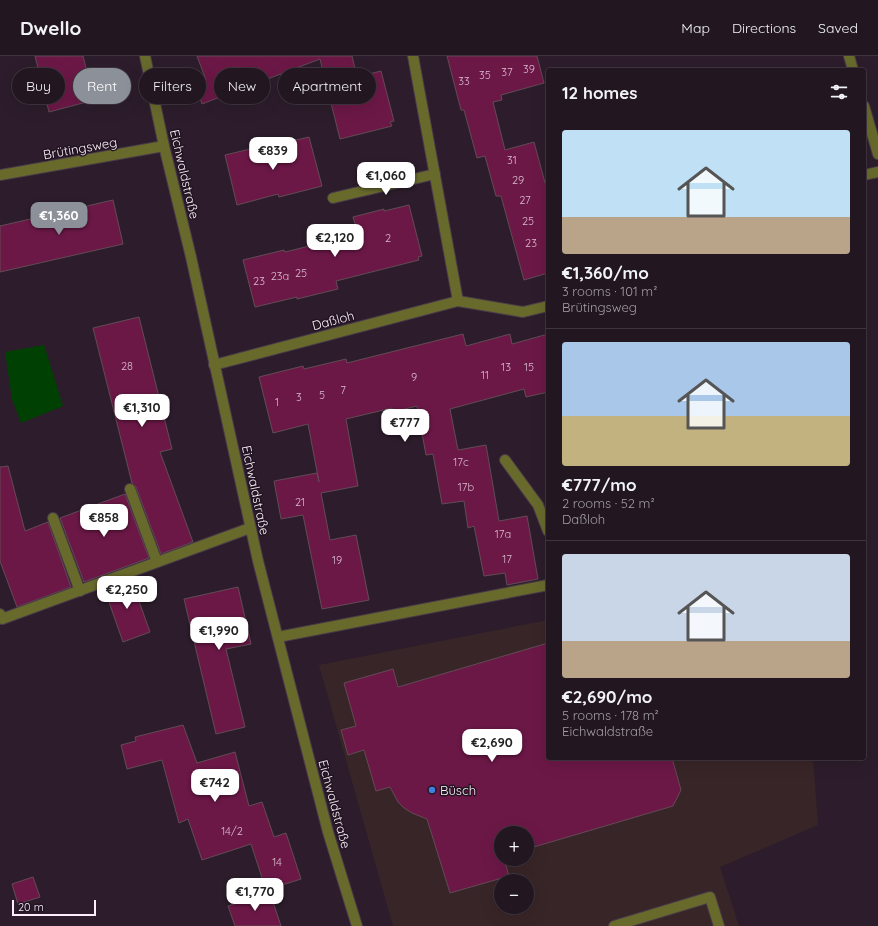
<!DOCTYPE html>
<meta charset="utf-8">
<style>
body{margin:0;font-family:Quicksand,sans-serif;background:#2a1f2a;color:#f1f3f6;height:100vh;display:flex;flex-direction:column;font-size:15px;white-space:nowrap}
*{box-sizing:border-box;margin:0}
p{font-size:13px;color:#a29fa5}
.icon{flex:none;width:22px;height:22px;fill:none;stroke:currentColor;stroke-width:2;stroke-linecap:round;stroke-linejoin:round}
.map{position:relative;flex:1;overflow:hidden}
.sheet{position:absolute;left:546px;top:12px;width:320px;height:692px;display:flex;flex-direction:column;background:#221621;border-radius:4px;box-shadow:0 4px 16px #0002,0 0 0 1px #3f353f}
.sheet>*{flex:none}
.guide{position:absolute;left:12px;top:12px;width:380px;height:36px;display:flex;gap:8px}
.fabs{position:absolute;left:494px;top:770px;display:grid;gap:8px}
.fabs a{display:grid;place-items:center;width:40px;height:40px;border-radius:50%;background:#221621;box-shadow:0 4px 16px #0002,0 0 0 1px #3f353f;font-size:20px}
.scale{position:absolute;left:12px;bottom:10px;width:84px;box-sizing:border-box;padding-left:4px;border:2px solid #fbf0fa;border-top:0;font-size:11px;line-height:14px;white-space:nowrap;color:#fbf0fa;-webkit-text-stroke:3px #231422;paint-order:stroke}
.price{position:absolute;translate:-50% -34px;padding:0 9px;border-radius:8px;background:#fff;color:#222;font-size:13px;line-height:26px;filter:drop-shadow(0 1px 2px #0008)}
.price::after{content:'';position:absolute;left:50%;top:24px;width:12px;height:9px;margin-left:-6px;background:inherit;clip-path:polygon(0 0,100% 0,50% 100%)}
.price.selected{background:#8c9099;color:#fff}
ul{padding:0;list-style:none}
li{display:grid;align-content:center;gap:8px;height:212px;padding:0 16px}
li+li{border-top:1px solid #3f353f}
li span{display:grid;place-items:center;height:124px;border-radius:4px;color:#555}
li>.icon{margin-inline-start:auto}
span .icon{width:72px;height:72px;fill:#fffc;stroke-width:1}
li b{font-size:17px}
h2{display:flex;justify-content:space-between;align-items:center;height:48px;padding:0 16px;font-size:17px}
.pill{padding:0 14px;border-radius:18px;background:#221621;box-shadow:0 4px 16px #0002,0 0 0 1px #3f353f;font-size:14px;line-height:36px}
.pill.selected{background:#8c9099;color:#fff}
header{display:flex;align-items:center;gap:24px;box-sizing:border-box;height:56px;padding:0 20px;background:#221621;border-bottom:1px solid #3f353f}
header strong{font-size:19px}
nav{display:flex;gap:22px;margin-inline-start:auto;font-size:14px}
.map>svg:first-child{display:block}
.commercial{fill:#382527;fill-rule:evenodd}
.green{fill:#004103}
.building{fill:#6c1847;stroke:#624b55}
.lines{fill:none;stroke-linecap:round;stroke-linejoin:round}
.service-casing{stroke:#4a3b49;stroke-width:12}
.minor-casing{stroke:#4a3b49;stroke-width:12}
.service{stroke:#686a2c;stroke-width:10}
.minor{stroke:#686a2c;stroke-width:10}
.shop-dot{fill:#3f7fe0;stroke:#231422;stroke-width:1.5}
.labels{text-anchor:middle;stroke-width:3;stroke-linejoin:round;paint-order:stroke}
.number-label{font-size:11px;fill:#d7bacd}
.street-label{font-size:13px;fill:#fbf0fa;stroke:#231422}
.poi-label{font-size:13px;fill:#fbf0fa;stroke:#231422;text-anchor:start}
</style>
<header>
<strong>Dwello</strong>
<nav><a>Map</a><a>Directions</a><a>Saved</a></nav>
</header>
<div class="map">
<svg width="878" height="870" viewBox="0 0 878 870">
<rect width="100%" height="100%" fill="#2d1d2c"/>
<!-- commercial -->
<path class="commercial" d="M548 564V702H813L818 769 720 811 739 870H393L319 609ZM501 777H527V803H501ZM501 825H527V851H501Z"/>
<!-- green -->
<polygon class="green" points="44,289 63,350 21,367 12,343 5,296"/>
<!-- building -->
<g class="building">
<polygon points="35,0 83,0 94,44 49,56"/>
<polygon points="197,0 352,0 357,21 381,15 394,65 390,66 392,70 340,83 320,3 202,48 195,28 206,24"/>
<polygon points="447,0 537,0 544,27 501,39 502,44 493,46 505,94 534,86 548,138 548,217 524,224 501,140 496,140 485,100 477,102 464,54 461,54"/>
<polygon points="309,81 322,130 279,141 278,138 237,149 225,99 267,89 268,91"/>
<polygon points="113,144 123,188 0,216 0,170"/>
<polygon points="409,149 422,200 418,201 419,204 336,225 338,233 297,243 297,241 255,251 243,204 284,194 285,196 358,178 353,161 384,153 384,155"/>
<polygon points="139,261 172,393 160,396 193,486 161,498 136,431 132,427 93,272"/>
<polygon points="463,278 466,290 510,278 512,288 548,278 548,336 526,341 524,333 450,353 458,394 486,389 499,465 527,460 538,523 507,529 505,517 484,520 474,470 468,472 464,445 442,448 433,398 426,399 417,350 393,356 392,352 346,363 358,430 321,437 330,484 356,479 369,544 322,553 303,459 281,463 274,425 317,417 319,426 308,368 273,377 259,321 303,310 304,313 346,303 347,307"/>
<polygon points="8,410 25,475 48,466 71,531 17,551 0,505 0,411"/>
<polygon points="125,438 149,502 84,526 60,462"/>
<polygon points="131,523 150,576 123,586 104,532"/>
<polygon points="238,531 251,588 226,593 245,671 216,678 184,543"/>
<polygon points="548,587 548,702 672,702 681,734 673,750 527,793 527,777 501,777 501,803 504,803 509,820 450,837 427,763 412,757 404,752 398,746 390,731 376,735 364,694 348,699 341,674 356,670 344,627 393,613 398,631"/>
<polygon points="183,669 197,707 235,696 249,750 262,746 274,781 286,777 301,823 266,834 251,788 202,804 188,763 179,767 162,704 127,713 121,689 136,685 135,681"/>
<polygon points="33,821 40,841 18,848 12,828"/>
<polygon points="270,837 281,870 235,870 228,850"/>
</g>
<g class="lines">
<defs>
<g id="service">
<polyline points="505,404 538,449 548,475"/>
<polyline points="130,433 157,506"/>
<polyline points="53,462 80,535"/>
<polyline points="0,558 2,563 250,472"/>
<polyline points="278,581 548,529"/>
<polyline points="614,870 710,841 719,870"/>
</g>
<g id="minor">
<polyline points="145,0 164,90 191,201 258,505 328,776 357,870"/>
<polyline points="413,0 458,245"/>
<polyline points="849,0 853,14"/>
<polyline points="864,50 878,98"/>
<polyline points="0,119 164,90"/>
<polyline points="864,119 878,116"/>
<polyline points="333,142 435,118"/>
<polyline points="214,309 458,245 523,256 548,250"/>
</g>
</defs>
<!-- service casing -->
<use href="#service" class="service-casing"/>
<!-- minor casing -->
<use href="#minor" class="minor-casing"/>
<!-- service -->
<use href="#service" class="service"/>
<!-- minor -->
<use href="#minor" class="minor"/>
</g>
<!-- markers -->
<circle class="shop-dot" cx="432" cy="734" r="4"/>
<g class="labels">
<!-- number labels -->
<g class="number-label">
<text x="529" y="17">39</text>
<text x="507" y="20">37</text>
<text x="485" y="23">35</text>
<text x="464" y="29">33</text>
<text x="512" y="108">31</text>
<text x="518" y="128">29</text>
<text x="525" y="148">27</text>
<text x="528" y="169">25</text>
<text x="388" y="186">2</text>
<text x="531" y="191">23</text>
<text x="301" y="221">25</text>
<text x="280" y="224">23a</text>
<text x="259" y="229">23</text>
<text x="127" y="314">28</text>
<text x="506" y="315">13</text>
<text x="529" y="315">15</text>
<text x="485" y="323">11</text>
<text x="414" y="325">9</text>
<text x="343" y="338">7</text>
<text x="322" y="343">5</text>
<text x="299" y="345">3</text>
<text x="277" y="350">1</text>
<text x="461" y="410">17c</text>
<text x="466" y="435">17b</text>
<text x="300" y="450">21</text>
<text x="503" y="482">17a</text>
<text x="507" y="507">17</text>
<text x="337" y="508">19</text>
<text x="232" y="779">14/2</text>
<text x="277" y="810">14</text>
</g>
<!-- street labels -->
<g class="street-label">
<text transform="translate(80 92) rotate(-10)" y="5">Brütingsweg</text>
<text transform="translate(185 118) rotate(77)" y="5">Eichwaldstraße</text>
<text transform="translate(333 264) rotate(-15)" y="5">Daßloh</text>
<text transform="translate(256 434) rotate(78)" y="5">Eichwaldstraße</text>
<text transform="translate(335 748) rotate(75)" y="5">Eichwaldstraße</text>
</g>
<!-- poi labels -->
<g class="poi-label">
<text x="440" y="739">Büsch</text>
</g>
</g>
</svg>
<div class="fabs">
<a>+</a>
<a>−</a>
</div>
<div class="scale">20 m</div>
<b class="price" style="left:273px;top:115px">€839</b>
<b class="price" style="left:386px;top:140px">€1,060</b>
<b class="price selected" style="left:59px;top:180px">€1,360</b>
<b class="price" style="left:335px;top:202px">€2,120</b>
<b class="price" style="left:142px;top:372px">€1,310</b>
<b class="price" style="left:405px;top:387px">€777</b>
<b class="price" style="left:104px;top:482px">€858</b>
<b class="price" style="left:127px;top:554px">€2,250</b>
<b class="price" style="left:219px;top:595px">€1,990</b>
<b class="price" style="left:492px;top:707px">€2,690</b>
<b class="price" style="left:215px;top:747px">€742</b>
<b class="price" style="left:255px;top:856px">€1,770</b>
<div class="guide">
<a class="pill">Buy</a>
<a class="pill selected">Rent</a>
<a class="pill">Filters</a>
<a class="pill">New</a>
<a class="pill">Apartment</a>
</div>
<section class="sheet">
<h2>12 homes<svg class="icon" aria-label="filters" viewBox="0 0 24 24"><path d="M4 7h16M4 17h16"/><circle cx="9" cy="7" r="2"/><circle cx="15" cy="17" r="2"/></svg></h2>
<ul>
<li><span style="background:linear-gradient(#bfe0f5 70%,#b9a48a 0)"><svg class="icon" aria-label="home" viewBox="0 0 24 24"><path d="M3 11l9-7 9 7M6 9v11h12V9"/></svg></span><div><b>€1,360/mo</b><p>3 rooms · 101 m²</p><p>Brütingsweg</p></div></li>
<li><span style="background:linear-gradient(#a9c7e8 60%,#c2b280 0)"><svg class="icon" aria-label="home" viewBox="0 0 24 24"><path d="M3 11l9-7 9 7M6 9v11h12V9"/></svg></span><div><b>€777/mo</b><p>2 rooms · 52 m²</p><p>Daßloh</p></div></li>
<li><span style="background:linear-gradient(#c9d6e8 70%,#b9a48a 0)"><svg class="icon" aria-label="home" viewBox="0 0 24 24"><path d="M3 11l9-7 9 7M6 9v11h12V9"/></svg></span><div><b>€2,690/mo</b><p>5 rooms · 178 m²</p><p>Eichwaldstraße</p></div></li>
</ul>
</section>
</div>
